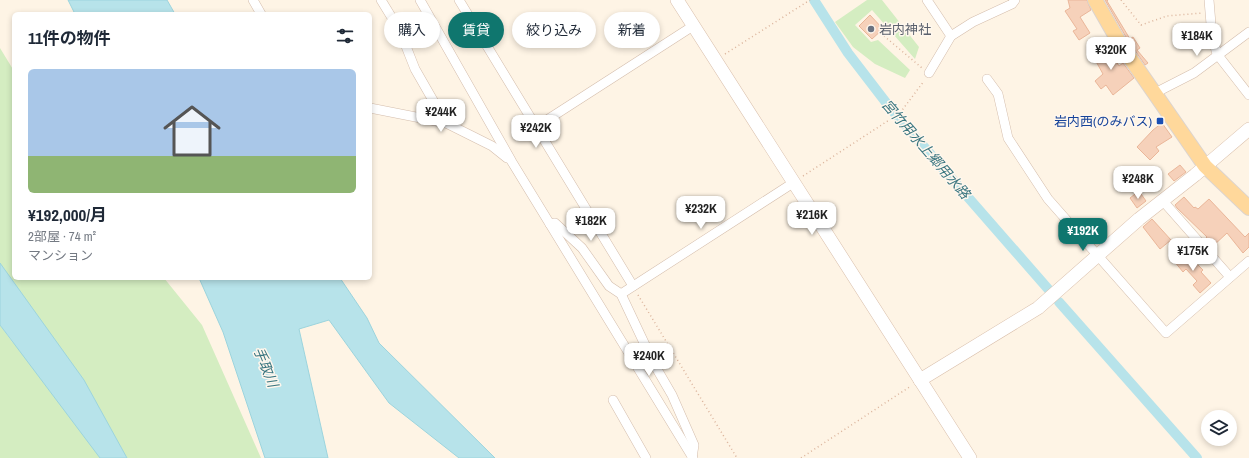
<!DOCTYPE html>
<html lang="ja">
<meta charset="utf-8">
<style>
body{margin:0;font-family:"Archivo Narrow","Noto Sans JP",sans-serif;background:#f2f2f3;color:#1f2937;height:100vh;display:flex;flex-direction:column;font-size:15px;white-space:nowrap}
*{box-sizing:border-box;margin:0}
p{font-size:13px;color:#747a83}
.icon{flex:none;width:22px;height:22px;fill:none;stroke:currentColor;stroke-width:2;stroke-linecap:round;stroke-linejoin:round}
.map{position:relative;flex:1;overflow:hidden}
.details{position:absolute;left:12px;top:12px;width:360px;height:268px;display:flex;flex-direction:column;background:#fff;border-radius:6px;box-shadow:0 2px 6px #0003}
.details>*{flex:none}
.banner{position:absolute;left:384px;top:12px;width:380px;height:36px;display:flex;gap:8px}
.controls{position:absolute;left:1201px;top:410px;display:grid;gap:8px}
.controls a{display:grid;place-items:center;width:36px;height:36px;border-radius:50%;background:#fff;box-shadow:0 2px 6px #0003;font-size:20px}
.price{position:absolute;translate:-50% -34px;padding:0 9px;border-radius:8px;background:#fff;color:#222;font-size:13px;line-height:26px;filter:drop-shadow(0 1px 2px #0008)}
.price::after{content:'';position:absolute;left:50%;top:24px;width:12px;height:9px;margin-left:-6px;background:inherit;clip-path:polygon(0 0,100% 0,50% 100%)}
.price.selected{background:#0f766e;color:#fff}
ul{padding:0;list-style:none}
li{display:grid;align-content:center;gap:8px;height:212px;padding:0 16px}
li+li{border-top:1px solid #e0e1e3}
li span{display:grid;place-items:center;height:124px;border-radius:6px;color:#555}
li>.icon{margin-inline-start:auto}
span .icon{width:72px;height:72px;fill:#fffc;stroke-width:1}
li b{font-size:17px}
h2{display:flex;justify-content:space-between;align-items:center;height:48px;padding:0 16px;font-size:17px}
.pill{padding:0 14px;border-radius:18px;background:#fff;box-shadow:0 2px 6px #0003;font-size:14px;line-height:36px}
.pill.selected{background:#0f766e;color:#fff}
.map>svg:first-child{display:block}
.green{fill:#d4edc1}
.water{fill:#b7e3ea;stroke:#9cd4dd}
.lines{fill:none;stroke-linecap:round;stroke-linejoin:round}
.canal{stroke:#b7e3ea;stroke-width:10}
.building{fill:#f6d1ba;stroke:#eab699}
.street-casing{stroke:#d4bdac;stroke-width:10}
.secondary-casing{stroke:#d9bfab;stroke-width:14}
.primary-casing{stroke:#dcd4cf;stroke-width:16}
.path{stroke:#dbb49c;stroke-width:1.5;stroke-dasharray:1 3;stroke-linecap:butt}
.street{stroke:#fff;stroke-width:9}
.secondary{stroke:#fff;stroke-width:13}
.primary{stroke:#ffd89b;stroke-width:14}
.worship-dot{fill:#6b7280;stroke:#fff7ed;stroke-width:1.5}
.transit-dot{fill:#1a4fb4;stroke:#fff7ed;stroke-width:1.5}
.labels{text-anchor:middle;stroke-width:3;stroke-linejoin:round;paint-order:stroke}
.worship-label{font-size:13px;fill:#5b616d;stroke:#fff7ed;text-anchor:start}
.transit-label{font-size:13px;fill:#164399;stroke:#fff7ed;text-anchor:end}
.water-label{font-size:14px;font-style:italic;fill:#3a7680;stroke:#fff7ed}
</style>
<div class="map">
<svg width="1249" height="458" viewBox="0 0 1249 458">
<rect width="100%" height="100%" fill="#fef4e5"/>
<!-- green -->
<g class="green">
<polygon points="867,0 882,0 919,47 915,59 872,10 855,25 871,42 878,40 910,70 905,78 875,64 853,47 835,22"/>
<polygon points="0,48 14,71 14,278 164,278 202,325 261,458 0,458 0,325 13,343 0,310"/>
</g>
<!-- water -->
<g class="water">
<polygon points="68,0 167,0 175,14 75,14"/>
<polygon points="0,263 84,380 127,458 100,458 0,325"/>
<polygon points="199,278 340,278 367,318 379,343 495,458 459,458 389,403 329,320 299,329 328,458 265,458 223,332"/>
</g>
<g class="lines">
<!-- canal -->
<g class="canal">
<polyline points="814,0 848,53 891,109 1049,290"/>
<polyline points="1059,302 1197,458"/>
</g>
</g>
<!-- building -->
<g class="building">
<polygon points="1068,0 1087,0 1091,10 1080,17 1090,33 1079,40 1073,31 1077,29 1065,11 1070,8"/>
<polygon points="1105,0 1108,0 1107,1 1130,39 1133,37 1140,48 1137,50 1148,63 1145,65 1126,37"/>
<polygon points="870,15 883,29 872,39 859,26"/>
<polygon points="1105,43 1119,66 1123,63 1134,78 1113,95 1106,85 1101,89 1095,81 1103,74 1093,56 1100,50 1098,48"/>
<polygon points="1162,123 1172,137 1156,147 1159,151 1150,160 1137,147 1153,130"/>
<polygon points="1180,165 1186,172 1174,181 1168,174"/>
<polygon points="1139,191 1146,201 1137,208 1130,198"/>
<polygon points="1184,197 1194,208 1195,207 1198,209 1209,199 1245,237 1249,233 1249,247 1243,253 1227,233 1213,246 1206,238 1207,237 1177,208 1175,205"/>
<polygon points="1152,219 1171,240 1160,249 1143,227"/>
<polygon points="1184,252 1194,264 1196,263 1203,270 1201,272 1211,283 1200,293 1193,285 1197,281 1186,269 1183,272 1174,261"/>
</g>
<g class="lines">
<defs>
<g id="street">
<polyline points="253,0 261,14"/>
<polyline points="381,0 400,31 415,69 446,123"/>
<polyline points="420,0 512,162 693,458"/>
<polyline points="459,0 633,286"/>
<polyline points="927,0 951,36"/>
<polyline points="1209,0 1212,36 1217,54 1249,95"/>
<polyline points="929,73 951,36 973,22 1012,4 1015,0"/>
<polyline points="987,79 998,94 1008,138 1048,199 1166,333 1249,261"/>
<polyline points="1153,94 1194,73 1249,32"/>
<polyline points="370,108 446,123 492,146 507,158"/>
<polyline points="536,127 693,26"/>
<polyline points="1163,201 1230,277"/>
<polyline points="550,224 555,223 582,248 609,286 621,294 654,364 672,395 694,445 692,458"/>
<polyline points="621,294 793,183"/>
<polyline points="613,400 646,458"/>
</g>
<g id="secondary">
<polyline points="677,0 970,458"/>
<polyline points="920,380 1038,308 1139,219 1195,175 1249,129"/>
</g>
<polyline id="primary" points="1095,0 1119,42 1205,166 1249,208"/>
</defs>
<!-- street casing -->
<use href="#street" class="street-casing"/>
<!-- secondary casing -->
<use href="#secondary" class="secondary-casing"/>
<!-- primary casing -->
<use href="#primary" class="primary-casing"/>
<!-- path -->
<g class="path">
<polyline points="1121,0 1141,25 1167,16 1202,13"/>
<polyline points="884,36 922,68"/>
<polyline points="725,54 810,0"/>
<polyline points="803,176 900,113 924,81"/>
<polyline points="638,295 737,458"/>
<polyline points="801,458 911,386"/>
</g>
<!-- street -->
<use href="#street" class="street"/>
<!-- secondary -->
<use href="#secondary" class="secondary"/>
<!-- primary -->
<use href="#primary" class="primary"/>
</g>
<!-- markers -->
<circle class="worship-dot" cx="871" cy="29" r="4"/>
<rect class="transit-dot" x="1156" y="117" width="8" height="8" rx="2"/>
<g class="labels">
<!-- worship labels -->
<g class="worship-label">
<text x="879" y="34">岩内神社</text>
</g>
<!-- transit labels -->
<g class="transit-label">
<text x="1152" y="126">岩内西(のみバス)</text>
</g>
<!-- water labels -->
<g class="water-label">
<text transform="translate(926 149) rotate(49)" y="5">宮竹用水上郷用水路</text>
<text transform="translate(266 367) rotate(68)" y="5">手取川</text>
</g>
</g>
</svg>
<div class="controls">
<a><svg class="icon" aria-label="layers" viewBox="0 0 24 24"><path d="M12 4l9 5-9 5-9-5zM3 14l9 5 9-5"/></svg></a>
</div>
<b class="price" style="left:1197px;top:57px">¥184K</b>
<b class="price" style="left:1111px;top:71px">¥320K</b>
<b class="price" style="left:441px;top:133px">¥244K</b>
<b class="price" style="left:536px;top:149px">¥242K</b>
<b class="price" style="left:1138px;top:200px">¥248K</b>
<b class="price" style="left:701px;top:230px">¥232K</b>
<b class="price" style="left:812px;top:236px">¥216K</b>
<b class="price" style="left:591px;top:242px">¥182K</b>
<b class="price selected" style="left:1083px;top:252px">¥192K</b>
<b class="price" style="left:1193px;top:272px">¥175K</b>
<b class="price" style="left:649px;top:377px">¥240K</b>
<div class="banner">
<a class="pill">購入</a>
<a class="pill selected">賃貸</a>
<a class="pill">絞り込み</a>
<a class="pill">新着</a>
</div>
<section class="details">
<h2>11件の物件<svg class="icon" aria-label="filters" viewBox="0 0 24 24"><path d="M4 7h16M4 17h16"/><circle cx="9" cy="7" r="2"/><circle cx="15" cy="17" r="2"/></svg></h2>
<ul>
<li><span style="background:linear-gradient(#a9c7e8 70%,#8fb573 0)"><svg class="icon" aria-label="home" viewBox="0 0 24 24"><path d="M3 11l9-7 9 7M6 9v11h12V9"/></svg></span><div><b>¥192,000/月</b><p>2部屋 · 74 m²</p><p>マンション</p></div></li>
</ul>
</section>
</div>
